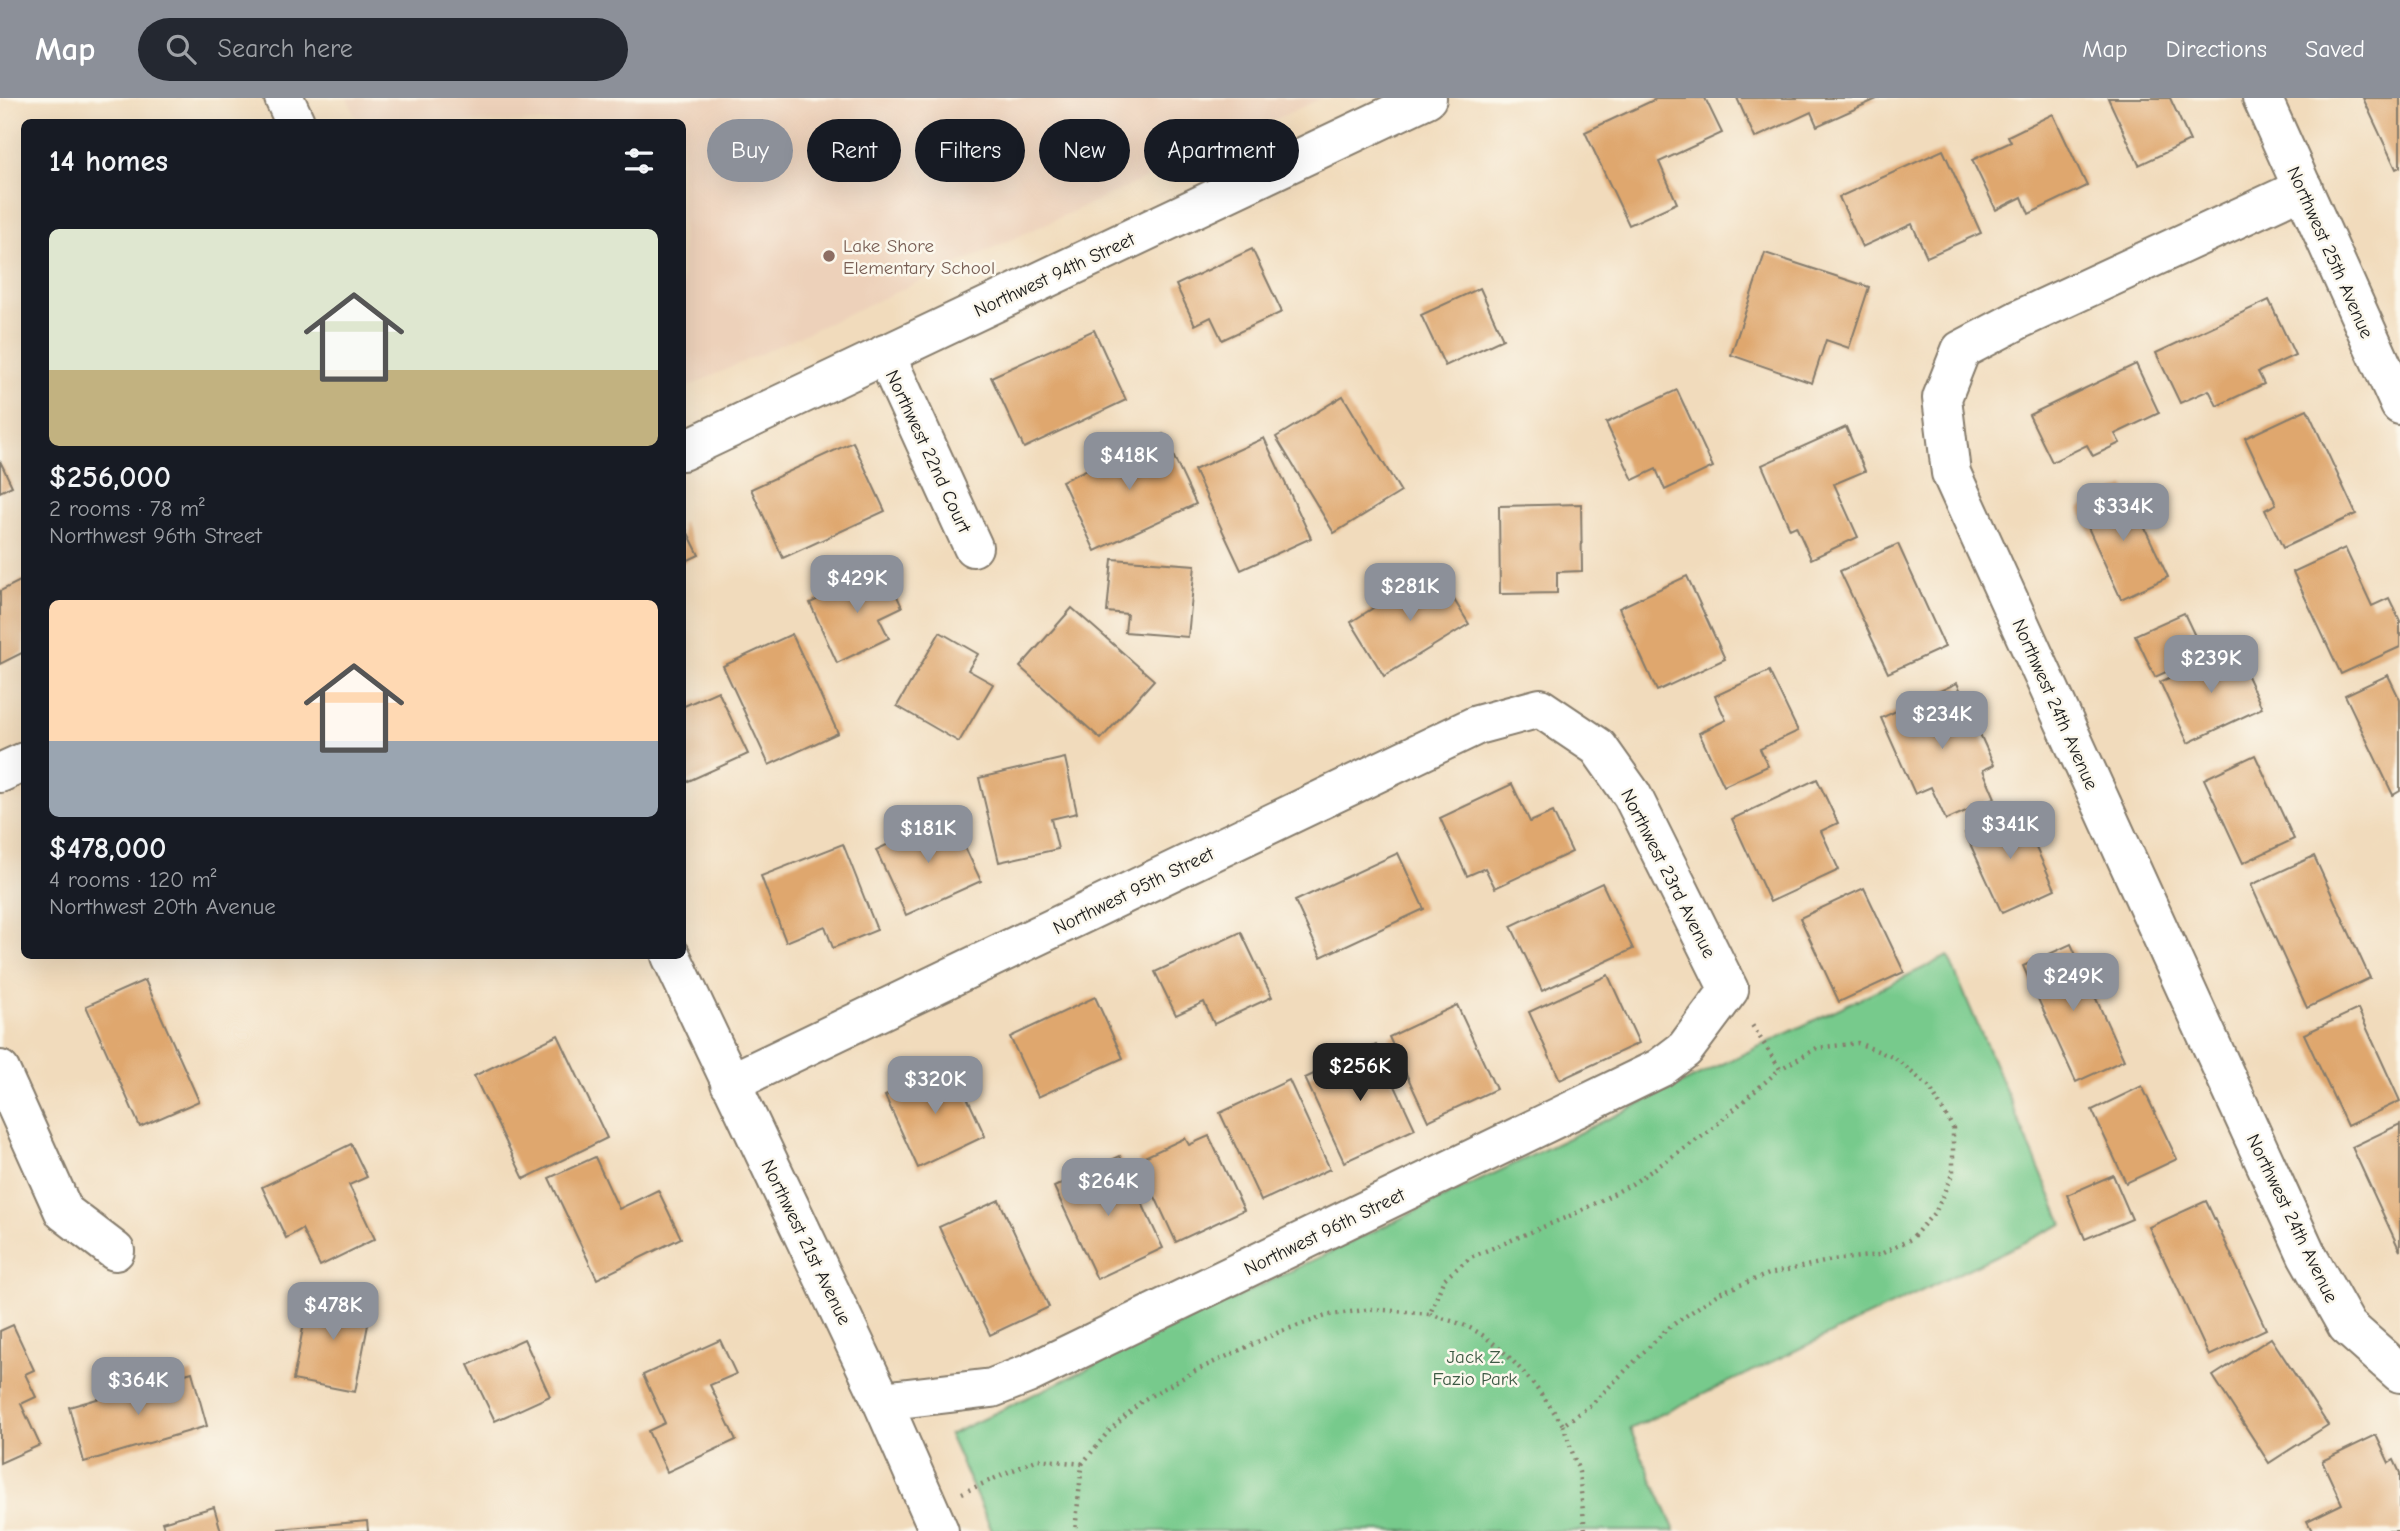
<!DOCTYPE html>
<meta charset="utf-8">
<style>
body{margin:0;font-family:"Comic Neue",sans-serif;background:#242831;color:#f1f3f6;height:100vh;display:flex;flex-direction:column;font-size:26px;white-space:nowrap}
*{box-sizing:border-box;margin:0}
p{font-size:23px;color:#9ea1a6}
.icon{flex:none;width:38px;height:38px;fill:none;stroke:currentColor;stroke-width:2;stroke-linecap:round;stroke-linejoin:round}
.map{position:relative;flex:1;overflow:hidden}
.panel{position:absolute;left:21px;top:21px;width:665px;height:840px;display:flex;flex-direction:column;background:#171b24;border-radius:10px;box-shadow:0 7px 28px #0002}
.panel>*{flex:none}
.banner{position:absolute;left:707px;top:21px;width:665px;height:63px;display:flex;gap:14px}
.price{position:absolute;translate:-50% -60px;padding:0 16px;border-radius:14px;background:#8c9099;color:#fff;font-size:23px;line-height:46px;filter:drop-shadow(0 2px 4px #0008)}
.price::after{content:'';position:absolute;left:50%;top:42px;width:21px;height:16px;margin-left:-10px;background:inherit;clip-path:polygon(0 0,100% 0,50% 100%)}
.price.active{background:#222;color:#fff}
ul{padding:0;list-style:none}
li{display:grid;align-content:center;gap:14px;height:371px;padding:0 28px}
li span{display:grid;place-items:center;height:217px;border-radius:10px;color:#555}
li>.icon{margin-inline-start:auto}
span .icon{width:126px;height:126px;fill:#fffc;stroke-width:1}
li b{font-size:30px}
h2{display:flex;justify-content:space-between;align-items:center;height:84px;padding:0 28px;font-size:30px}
.chip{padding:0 24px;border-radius:32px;background:#171b24;box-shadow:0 7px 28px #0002;font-size:24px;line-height:63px}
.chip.active{background:#8c9099;color:#fff}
header{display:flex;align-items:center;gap:42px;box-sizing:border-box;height:98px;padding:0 35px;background:#8c9099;color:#fff}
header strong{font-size:33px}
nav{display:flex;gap:38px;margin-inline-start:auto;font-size:24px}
.search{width:490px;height:63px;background:#242831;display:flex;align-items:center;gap:18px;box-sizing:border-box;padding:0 24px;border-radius:38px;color:#9ea1a6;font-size:26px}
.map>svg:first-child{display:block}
.built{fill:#edd1ba}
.green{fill:#77ca8c;stroke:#4a7354;stroke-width:2}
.building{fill:#dfa76e}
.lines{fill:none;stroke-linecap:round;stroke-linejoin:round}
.minor-casing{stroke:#867c6c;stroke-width:42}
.path{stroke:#867c6c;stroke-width:4.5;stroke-dasharray:2 5;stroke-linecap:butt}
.minor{stroke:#fff;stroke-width:38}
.education-dot{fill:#8d6e63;stroke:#fbf7ec;stroke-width:2.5}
.labels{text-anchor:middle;stroke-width:5;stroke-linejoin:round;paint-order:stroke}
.education-label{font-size:19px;fill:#785e54;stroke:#fbf7ec;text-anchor:start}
.street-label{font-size:19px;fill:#1c1c1c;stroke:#fbf7ec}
.park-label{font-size:19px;fill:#3c5943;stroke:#fbf7ec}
</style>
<header>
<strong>Map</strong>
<div class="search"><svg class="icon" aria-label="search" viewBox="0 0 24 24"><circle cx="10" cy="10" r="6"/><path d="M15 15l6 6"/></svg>Search here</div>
<nav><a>Map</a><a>Directions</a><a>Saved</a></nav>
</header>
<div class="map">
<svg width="2400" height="1433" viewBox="0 0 2400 1433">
<rect width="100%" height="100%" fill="#fbf7ec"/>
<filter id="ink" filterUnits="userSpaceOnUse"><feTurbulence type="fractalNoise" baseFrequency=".0143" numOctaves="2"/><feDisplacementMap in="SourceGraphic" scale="14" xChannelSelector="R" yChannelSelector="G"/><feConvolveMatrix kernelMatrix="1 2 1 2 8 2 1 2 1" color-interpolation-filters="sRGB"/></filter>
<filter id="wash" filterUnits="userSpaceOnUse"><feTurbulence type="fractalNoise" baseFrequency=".00686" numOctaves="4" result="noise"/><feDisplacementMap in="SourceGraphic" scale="28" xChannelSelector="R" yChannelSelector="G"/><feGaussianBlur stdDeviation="1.57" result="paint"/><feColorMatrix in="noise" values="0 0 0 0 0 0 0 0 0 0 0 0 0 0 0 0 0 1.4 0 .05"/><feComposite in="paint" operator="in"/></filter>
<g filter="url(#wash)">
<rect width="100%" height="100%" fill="#f1dbbc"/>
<!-- built -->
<polygon class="built" points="347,0 1322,0 683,291 682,24 358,24"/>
<!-- green -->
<polygon class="green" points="1948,858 2063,1126 1630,1331 1675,1433 992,1433 949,1337"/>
<g id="blocks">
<!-- building -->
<g class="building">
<polygon points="1658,0 1705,0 1722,35 1659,64 1677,105 1629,127 1585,34"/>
<polygon points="1737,0 1879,0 1817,28 1811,14 1755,40"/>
<polygon points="2108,0 2170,0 2190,43 2139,67"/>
<polygon points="2363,0 2400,0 2400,69 2396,71"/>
<polygon points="2053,16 2087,88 2029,116 2022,99 1996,112 1972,62 2011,44 2008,38"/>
<polygon points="1943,52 1981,135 1927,159 1912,126 1862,149 1839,99"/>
<polygon points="1252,151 1282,214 1222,242 1211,219 1195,227 1176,187"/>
<polygon points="1765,155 1869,189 1849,250 1826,242 1812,285 1731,257"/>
<polygon points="1480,190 1503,241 1445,268 1421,217"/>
<polygon points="2269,202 2295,257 2258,274 2264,286 2217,308 2209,292 2180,305 2156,255"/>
<polygon points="1094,232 1126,302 1024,350 991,279"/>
<polygon points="2136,266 2159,315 2115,336 2120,345 2093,358 2087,347 2052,364 2029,317"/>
<polygon points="1677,292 1713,369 1665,392 1656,371 1633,382 1606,325"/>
<polygon points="1343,298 1401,394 1334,435 1276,339"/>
<polygon points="2307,311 2356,416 2283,450 2265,412 2276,406 2245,340"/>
<polygon points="1846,329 1865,373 1834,386 1858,439 1811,461 1796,428 1790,431 1762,367"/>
<polygon points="1163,336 1196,406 1095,453 1062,383"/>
<polygon points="1264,340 1311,440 1241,472 1194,372"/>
<polygon points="853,344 885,413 783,460 751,391"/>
<polygon points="0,363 12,388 0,394"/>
<polygon points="2125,388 2168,479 2121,501 2079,410"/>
<polygon points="1581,406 1582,473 1557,474 1557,495 1500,496 1499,408"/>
<polygon points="682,423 699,457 682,465"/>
<polygon points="1898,446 1945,549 1888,575 1840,473"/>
<polygon points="2345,450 2372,508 2389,500 2400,523 2400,549 2341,576 2293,474"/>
<polygon points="1112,461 1195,467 1188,539 1125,534 1127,516 1107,514"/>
<polygon points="884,470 902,509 879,520 889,540 837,565 810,505"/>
<polygon points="1435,471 1469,526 1384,578 1351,524"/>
<polygon points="1687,478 1725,561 1657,593 1619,510"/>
<polygon points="24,481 24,554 0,566 0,493"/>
<polygon points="1072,510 1154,582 1101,641 1020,569"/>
<polygon points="2184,515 2204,557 2155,579 2135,537"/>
<polygon points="940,534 978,556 968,572 993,586 959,644 897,608"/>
<polygon points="792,536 838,635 769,667 723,568"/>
<polygon points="2234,550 2262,610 2188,645 2160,584"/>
<polygon points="1769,573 1798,633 1760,651 1768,668 1724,688 1699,635 1726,622 1715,598"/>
<polygon points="2388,577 2400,602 2400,693 2393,697 2345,597"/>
<polygon points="1957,585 1994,667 1983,672 1995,700 1946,722 1931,689 1915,696 1881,620"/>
<polygon points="718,593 748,656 682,686 682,609"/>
<polygon points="2255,657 2294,741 2243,765 2204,681"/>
<polygon points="1065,660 1077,715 1051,721 1058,751 999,764 979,680"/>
<polygon points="1817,681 1838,725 1821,733 1839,772 1770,804 1732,721"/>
<polygon points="1512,686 1530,724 1553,714 1572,754 1495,790 1485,770 1467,778 1440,720"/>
<polygon points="2018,711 2055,791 2002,815 1965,735"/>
<polygon points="950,717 981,783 906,817 876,752"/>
<polygon points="843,746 877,832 833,850 825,828 786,844 761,778"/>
<polygon points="1398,755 1424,811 1321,859 1295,803"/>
<polygon points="2314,758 2370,880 2307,910 2251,787"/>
<polygon points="1602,785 1633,851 1542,893 1511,828"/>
<polygon points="1864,790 1904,874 1839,904 1800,820"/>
<polygon points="1241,834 1272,899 1214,926 1204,904 1176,917 1155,874"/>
<polygon points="2071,846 2124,962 2076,984 2023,868"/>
<polygon points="1608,877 1639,945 1560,982 1529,914"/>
<polygon points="145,882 199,1003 140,1029 86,908"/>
<polygon points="1095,899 1123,960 1038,999 1010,939"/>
<polygon points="1457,907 1496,991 1428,1023 1389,939"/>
<polygon points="2358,911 2400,1003 2347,1028 2304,936"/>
<polygon points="558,937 607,1040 524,1081 474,978"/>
<polygon points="1376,947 1415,1031 1344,1064 1305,980"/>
<polygon points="952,967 985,1038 918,1070 885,998"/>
<polygon points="1289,982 1330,1071 1261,1103 1220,1015"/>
<polygon points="2142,988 2177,1061 2126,1085 2092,1012"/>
<polygon points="2400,1026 2400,1153 2352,1049"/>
<polygon points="1209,1038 1244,1112 1176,1144 1138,1062 1185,1040 1189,1047"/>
<polygon points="351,1046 367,1079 349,1087 375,1141 320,1168 302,1131 286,1140 262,1089"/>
<polygon points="1120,1058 1163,1150 1097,1181 1054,1089"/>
<polygon points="595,1059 619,1111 658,1092 681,1140 597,1181 549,1080"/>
<polygon points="2113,1077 2132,1121 2085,1141 2067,1097"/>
<polygon points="999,1102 1049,1209 990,1237 939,1129"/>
<polygon points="2206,1103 2266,1231 2209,1258 2149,1129"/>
<polygon points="310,1194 372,1206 355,1294 293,1282"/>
<polygon points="13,1227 34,1272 25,1276 36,1299 21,1306 40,1347 0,1365 0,1233"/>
<polygon points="2271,1240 2328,1327 2269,1365 2213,1278"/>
<polygon points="524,1241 550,1298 495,1323 468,1267"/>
<polygon points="720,1242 736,1276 710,1287 736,1342 667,1374 648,1333 665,1325 643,1277"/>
<polygon points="192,1274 207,1328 84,1364 69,1309"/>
<polygon points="2376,1337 2389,1365 2394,1362 2400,1375 2400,1433 2312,1433 2307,1423 2342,1406 2322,1363"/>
<polygon points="214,1409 221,1433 165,1433 162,1424"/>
<polygon points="367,1423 368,1433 279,1433 279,1431"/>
</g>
</g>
</g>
<g filter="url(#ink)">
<use href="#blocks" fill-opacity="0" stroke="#867c6c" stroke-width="2"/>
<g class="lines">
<defs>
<g id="minor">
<polyline points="284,0 295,24"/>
<polyline points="2262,0 2400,307"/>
<polyline points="2303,90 2020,221 1961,252 1942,300 1951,375 2307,1157 2347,1228 2400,1275"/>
<polyline points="885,256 973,449"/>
<polyline points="682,353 1427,0"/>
<polyline points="0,675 24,664"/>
<polyline points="671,858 882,1303 939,1433"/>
<polyline points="0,972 64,1114 115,1153"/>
<polyline points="730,985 1477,627 1540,610 1598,649 1632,697 1729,892 1685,951 1660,970 1028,1276 992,1290 882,1303"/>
</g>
</defs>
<!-- minor casing -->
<use href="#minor" class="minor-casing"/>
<!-- path -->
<g class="path">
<path d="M1430 1216C1443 1221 1459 1224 1472 1231 1507 1249 1541 1294 1563 1327L1592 1306 1667 1231 1719 1195 1769 1176 1833 1162 1879 1157 1911 1141 1936 1113 1953 1074V1030L1930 990 1895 960 1858 945 1817 950 1780 971"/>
<polyline points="1563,1327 1579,1374 1585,1433"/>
<polyline points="1082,1366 1108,1334 1143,1302 1195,1273 1279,1234 1329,1217 1372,1211 1430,1216 1444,1181 1471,1159 1579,1114 1632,1086 1707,1035 1780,971 1752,927"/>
<polyline points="962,1395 1038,1361 1082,1366 1075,1433"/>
</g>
<!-- minor -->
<use href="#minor" class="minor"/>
</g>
</g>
<!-- markers -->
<circle class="education-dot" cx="829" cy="158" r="7"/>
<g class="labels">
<!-- education labels -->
<g class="education-label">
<text x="843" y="154">Lake Shore<tspan x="843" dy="22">Elementary School</tspan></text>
</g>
<!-- street labels -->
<g class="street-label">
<text transform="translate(2331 154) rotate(66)" y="7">Northwest 25th Avenue</text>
<text transform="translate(1054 176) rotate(-25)" y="7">Northwest 94th Street</text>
<text transform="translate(929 353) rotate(65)" y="7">Northwest 22nd Court</text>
<text transform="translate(2056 606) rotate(66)" y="7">Northwest 24th Avenue</text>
<text transform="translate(1669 775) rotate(63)" y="7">Northwest 23rd Avenue</text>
<text transform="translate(1133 792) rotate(-26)" y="7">Northwest 95th Street</text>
<text transform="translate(2293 1120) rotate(64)" y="7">Northwest 24th Avenue</text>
<text transform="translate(1324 1133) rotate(-26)" y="7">Northwest 96th Street</text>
<text transform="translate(807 1144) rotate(64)" y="7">Northwest 21st Avenue</text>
</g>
<!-- park labels -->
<g class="park-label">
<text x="1475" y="1265">Jack Z.<tspan x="1475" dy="22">Fazio Park</tspan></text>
</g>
</g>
</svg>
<b class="price" style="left:1129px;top:394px">$418K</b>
<b class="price" style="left:2123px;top:445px">$334K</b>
<b class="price" style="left:857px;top:517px">$429K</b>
<b class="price" style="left:1410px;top:525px">$281K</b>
<b class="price" style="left:2211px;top:597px">$239K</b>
<b class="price" style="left:1942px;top:653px">$234K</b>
<b class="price" style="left:2010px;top:763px">$341K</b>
<b class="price" style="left:928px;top:767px">$181K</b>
<b class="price" style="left:2073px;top:915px">$249K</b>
<b class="price active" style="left:1360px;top:1005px">$256K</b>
<b class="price" style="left:935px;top:1018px">$320K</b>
<b class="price" style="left:1108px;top:1120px">$264K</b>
<b class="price" style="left:333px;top:1244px">$478K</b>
<b class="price" style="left:138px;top:1319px">$364K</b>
<div class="banner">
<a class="chip active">Buy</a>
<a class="chip">Rent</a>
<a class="chip">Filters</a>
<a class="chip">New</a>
<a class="chip">Apartment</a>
</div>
<section class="panel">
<h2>14 homes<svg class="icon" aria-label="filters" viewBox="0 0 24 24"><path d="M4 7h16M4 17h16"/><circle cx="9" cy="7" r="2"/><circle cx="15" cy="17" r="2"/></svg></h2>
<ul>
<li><span style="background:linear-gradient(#dfe7d0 65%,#c2b280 0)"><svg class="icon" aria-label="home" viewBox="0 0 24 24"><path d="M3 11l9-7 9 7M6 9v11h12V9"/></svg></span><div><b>$256,000</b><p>2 rooms · 78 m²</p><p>Northwest 96th Street</p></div></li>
<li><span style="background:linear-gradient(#ffd9b3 65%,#9aa5b1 0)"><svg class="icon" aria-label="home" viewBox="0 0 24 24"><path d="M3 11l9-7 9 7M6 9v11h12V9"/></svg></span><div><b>$478,000</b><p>4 rooms · 120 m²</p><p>Northwest 20th Avenue</p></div></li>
</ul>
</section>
</div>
